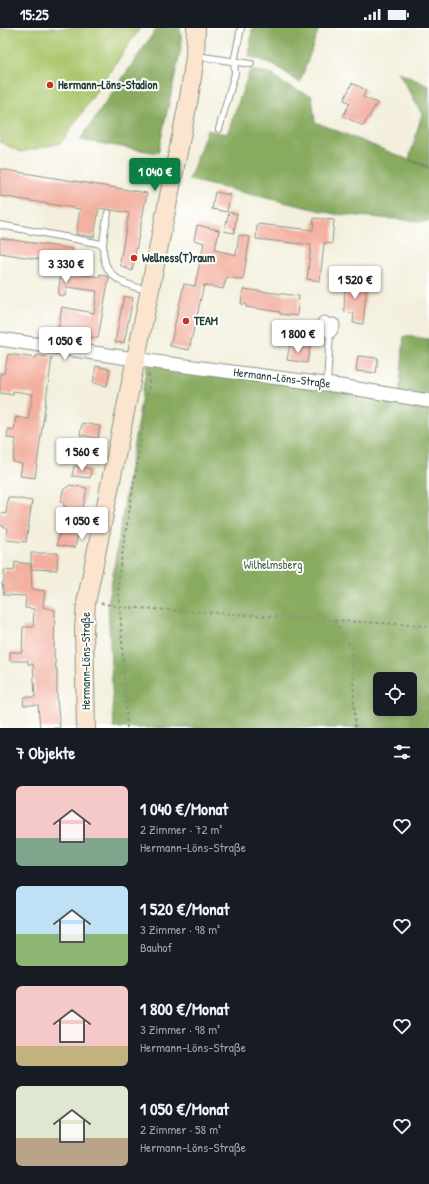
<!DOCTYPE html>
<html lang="de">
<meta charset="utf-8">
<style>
body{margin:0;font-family:"Patrick Hand",sans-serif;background:#242831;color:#f1f3f6;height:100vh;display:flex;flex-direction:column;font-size:15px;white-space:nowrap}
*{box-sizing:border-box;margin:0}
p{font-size:13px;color:#9ea1a6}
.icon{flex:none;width:22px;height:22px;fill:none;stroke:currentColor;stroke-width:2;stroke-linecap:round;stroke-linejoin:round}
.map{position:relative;height:700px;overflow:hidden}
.side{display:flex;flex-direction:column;background:#171b24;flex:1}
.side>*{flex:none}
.tools{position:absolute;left:373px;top:644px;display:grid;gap:8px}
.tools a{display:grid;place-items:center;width:44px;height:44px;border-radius:6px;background:#171b24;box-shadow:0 2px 10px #0003;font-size:20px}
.price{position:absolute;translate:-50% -34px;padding:0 9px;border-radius:4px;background:#fff;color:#222;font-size:13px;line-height:26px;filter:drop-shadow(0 1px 2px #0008)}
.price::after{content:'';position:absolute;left:50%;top:24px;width:12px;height:9px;margin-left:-6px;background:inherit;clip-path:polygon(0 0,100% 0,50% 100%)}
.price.active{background:#0b8043;color:#fff}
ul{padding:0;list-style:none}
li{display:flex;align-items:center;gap:12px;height:100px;padding:0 16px}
li span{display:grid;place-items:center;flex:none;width:112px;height:80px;border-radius:6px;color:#555}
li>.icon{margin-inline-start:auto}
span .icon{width:48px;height:48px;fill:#fffc;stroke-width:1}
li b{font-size:17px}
h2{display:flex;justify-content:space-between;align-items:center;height:48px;padding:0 16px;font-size:17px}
.status{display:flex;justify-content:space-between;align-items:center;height:28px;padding:0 20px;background:#171b24;direction:ltr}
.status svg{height:11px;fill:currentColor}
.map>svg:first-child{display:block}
.green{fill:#acc66c;stroke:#668250}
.forest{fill:#89ab60;stroke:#54744a;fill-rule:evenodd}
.building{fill:#f3af9f}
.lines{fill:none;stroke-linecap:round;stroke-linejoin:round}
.lane-casing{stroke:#899688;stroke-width:8}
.street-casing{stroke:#899688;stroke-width:15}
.secondary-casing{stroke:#899688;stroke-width:20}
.path{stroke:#899688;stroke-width:2;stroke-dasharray:3 3;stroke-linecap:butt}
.lane{stroke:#fff;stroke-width:6}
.street{stroke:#fff;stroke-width:13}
.secondary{stroke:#fbe5cf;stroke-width:18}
.poi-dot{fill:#c8321e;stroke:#fff;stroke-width:1.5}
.labels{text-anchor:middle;stroke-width:4;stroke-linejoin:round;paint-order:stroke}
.poi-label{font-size:12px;font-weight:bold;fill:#1f3d34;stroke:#fff;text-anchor:start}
.street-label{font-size:12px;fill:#1f3d34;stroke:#fff}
.park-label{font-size:12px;fill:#425f42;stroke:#fff}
</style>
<div class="status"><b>15:25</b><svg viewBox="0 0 49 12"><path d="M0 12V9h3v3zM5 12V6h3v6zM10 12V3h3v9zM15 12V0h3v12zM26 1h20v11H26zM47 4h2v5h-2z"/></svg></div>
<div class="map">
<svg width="429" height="700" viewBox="0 0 429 700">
<rect width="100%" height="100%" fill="#fff"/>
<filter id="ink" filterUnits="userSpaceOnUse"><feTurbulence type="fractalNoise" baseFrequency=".025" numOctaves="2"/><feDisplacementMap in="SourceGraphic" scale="8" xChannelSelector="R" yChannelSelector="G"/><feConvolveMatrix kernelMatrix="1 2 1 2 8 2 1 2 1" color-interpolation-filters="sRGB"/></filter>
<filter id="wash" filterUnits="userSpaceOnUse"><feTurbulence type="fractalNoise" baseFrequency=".012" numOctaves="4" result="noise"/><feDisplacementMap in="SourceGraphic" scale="16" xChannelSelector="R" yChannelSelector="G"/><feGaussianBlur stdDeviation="0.9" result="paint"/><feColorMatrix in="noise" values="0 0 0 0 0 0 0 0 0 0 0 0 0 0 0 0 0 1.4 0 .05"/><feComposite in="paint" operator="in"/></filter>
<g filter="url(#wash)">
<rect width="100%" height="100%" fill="#f3efdc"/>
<!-- green -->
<polygon class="green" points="0,0 140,0 61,115 21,124 0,114"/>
<!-- forest -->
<g class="forest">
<polygon points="157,0 180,0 182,16 158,125 80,112"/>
<polygon points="252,0 319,0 300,55 275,37 249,28"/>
<polygon points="250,42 270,45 284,56 312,68 315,94 429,140 429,194 335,186 189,152 207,102 227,106"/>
<polygon points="398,44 429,58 429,139 409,131 422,86"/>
<path d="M404 308 429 311V700H114L108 576 147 336 399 371ZM380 651H410V681H380Z"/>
</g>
<g id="blocks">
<!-- building -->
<g class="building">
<polygon points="352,55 366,62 363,69 377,75 363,98 343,88 350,75 344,72"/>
<polygon points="0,141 147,165 132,243 121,238 120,233 129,185 99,180 94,209 76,206 80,181 0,168"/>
<polygon points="215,164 230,167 227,184 212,181"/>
<polygon points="229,184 237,186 234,205 224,203"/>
<polygon points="314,190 334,192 332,216 324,215 320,253 307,251 311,217 256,211 257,196 313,202"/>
<polygon points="197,197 219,202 215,222 236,227 239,207 250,209 243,252 227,249 223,261 204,257 189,322 170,318 184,256 195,258 204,215 194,212"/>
<polygon points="0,210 73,221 69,245 100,249 100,246 109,249 98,310 89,309 90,306 58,301 62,279 94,285 97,263 67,259 65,268 58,267 62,235 0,225"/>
<polygon points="345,252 367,257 363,296 353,295 354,285 344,284"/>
<polygon points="243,261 299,268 297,288 280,286 280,284 246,279 246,276 241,276"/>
<polygon points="124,268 133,270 124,315 115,314"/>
<polygon points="290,316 310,319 307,335 287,332"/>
<polygon points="8,326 36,330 37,327 52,330 35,450 20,448 22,436 13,434 16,411 7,410 8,401 14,402 16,389 28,391 33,366 13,363 13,367 0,365 0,345 4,346"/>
<polygon points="358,328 378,330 376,345 356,343"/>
<polygon points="96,338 110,341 107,358 93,355"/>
<polygon points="82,395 100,398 98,410 80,407"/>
<polygon points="74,438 91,441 90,450 72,448"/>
<polygon points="70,457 87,460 75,520 57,517 60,500 64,500 67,479 64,479 64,474 61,474 63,462"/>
<polygon points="8,469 32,473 26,514 6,512 8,500 0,497 0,485 6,486"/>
<polygon points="31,525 58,525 57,542 31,541 32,561 45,563 43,579 55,582 54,624 56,641 57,641 57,672 60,700 40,700 38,677 23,677 24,669 35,669 33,636 28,636 28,633 10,633 10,624 22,624 23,599 33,599 34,581 25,580 26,568 4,567 2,555 4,554 4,542 14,543 15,534 31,536 31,541"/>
</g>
</g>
</g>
<g filter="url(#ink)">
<use href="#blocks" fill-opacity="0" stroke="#899688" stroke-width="1"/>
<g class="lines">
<defs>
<g id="lane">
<polyline points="197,28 251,36"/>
<polyline points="219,101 235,45 234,34 241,0"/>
<path d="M108 185C99 227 97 253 148 262"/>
<polyline points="0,197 102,216"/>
<polyline points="327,356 330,303"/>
</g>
<g id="street">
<polyline points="324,295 330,303 333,297"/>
<polyline points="0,311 148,333 340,358 429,373"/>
</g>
<polyline id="secondary" points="86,700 84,601 86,575 189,70 195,28 196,0"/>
</defs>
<!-- lane casing -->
<use href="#lane" class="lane-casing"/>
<!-- street casing -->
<use href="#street" class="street-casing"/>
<!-- secondary casing -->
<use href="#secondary" class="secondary-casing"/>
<!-- path -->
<g class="path">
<polyline points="101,575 120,579 118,552 149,362 149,343"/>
<polyline points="335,593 352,621 355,700"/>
<polyline points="127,700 120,579 429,598"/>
</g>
<!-- lane -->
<use href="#lane" class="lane"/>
<!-- street -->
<use href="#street" class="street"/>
<!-- secondary -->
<use href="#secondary" class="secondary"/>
</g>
</g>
<!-- markers -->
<g class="poi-dot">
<circle cx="50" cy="57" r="4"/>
<circle cx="134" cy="230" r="4"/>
<circle cx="186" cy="293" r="4"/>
</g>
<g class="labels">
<!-- poi labels -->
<g class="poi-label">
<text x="58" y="61">Hermann-Löns-Stadion</text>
<text x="142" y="234">Wellness(T)raum</text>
<text x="194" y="297">TEAM</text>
</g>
<!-- street labels -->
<g class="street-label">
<text transform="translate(282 350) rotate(7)" y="4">Hermann-Löns-Straße</text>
<text transform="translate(86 633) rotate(-90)" y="4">Hermann-Löns-Straße</text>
</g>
<!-- park labels -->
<g class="park-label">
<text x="273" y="541">Wilhelmsberg</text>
</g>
</g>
</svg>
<div class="tools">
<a><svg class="icon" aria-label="locate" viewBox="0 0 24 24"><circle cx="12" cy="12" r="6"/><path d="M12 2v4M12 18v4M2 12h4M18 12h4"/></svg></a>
</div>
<b class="price active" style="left:155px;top:164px">1 040 €</b>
<b class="price" style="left:66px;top:256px">3 330 €</b>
<b class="price" style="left:355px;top:272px">1 520 €</b>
<b class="price" style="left:298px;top:326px">1 800 €</b>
<b class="price" style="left:65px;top:333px">1 050 €</b>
<b class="price" style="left:82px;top:444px">1 560 €</b>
<b class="price" style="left:82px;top:513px">1 050 €</b>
</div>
<section class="side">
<h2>7 Objekte<svg class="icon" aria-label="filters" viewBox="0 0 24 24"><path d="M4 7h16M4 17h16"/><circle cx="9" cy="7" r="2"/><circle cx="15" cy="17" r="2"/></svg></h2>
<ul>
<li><span style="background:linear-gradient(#f6c9c9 65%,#7fa58c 0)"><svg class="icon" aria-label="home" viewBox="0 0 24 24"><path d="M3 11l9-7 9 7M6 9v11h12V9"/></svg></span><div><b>1 040 €/Monat</b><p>2 Zimmer · 72 m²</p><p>Hermann-Löns-Straße</p></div><svg class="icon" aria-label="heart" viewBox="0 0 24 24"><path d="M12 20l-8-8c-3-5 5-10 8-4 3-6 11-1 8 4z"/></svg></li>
<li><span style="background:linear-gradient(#bfe0f5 60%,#8fb573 0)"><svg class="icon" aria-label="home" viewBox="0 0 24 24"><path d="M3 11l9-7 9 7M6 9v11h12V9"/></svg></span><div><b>1 520 €/Monat</b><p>3 Zimmer · 98 m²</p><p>Bauhof</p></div><svg class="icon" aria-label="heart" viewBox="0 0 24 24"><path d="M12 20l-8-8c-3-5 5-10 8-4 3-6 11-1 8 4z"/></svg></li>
<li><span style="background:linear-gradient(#f6c9c9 75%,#c2b280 0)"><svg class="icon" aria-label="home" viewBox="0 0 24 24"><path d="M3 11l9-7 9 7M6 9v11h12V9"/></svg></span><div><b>1 800 €/Monat</b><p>3 Zimmer · 98 m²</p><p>Hermann-Löns-Straße</p></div><svg class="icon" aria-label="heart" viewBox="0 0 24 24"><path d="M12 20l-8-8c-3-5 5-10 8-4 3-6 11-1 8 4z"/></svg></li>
<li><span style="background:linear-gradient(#dfe7d0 65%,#b9a48a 0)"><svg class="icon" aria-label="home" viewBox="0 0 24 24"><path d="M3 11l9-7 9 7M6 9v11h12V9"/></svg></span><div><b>1 050 €/Monat</b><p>2 Zimmer · 58 m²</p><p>Hermann-Löns-Straße</p></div><svg class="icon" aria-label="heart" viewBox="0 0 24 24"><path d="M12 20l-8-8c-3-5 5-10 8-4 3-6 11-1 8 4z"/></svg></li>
</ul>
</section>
